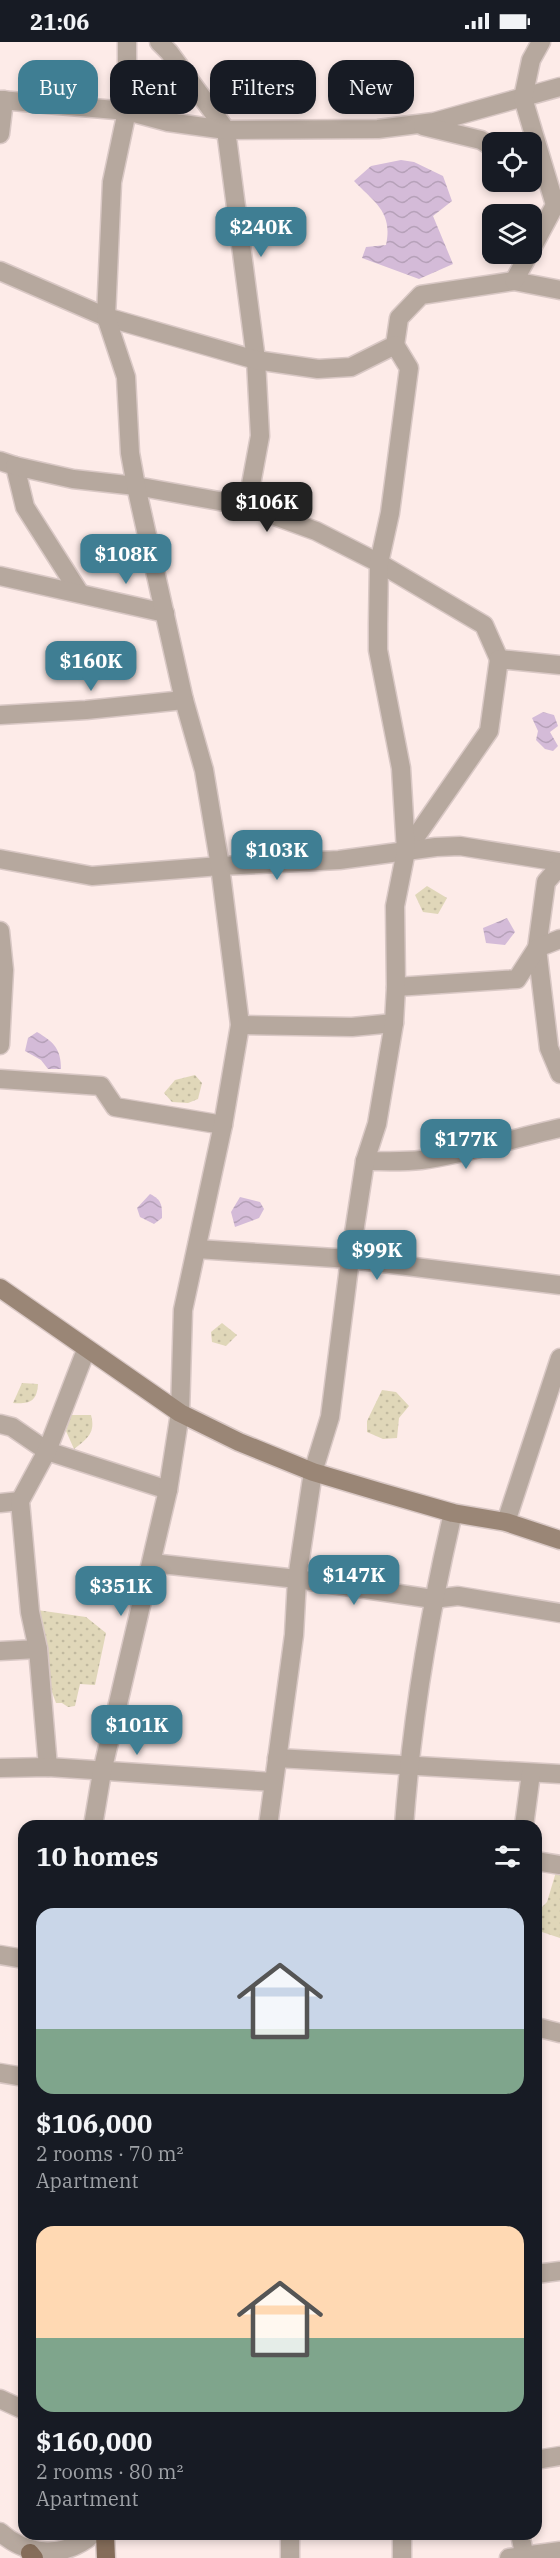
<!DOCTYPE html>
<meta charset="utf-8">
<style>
body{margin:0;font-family:"IBM Plex Serif",serif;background:#242831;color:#f1f3f6;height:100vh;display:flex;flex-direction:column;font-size:22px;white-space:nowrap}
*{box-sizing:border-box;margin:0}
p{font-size:20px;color:#9ea1a6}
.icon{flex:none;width:33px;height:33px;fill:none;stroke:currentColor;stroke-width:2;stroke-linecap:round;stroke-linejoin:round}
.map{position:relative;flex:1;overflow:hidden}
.drawer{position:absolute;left:18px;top:1778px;width:524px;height:720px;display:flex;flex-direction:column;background:#171b24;border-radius:18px;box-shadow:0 3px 9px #0003}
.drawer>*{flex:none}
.top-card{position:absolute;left:18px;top:18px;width:525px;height:54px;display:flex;gap:12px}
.controls{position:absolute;left:482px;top:90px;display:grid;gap:12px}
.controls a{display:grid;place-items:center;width:60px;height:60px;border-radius:12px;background:#171b24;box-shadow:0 3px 9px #0003;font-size:30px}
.price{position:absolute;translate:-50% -51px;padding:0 14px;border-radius:12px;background:#3f7e93;color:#fff;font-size:20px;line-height:39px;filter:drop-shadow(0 2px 3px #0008)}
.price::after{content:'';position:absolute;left:50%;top:36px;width:18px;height:14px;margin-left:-9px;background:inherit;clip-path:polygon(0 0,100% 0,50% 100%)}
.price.selected{background:#222;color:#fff}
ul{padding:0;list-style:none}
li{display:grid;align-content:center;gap:12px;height:318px;padding:0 18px}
li span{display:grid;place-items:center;height:186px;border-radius:18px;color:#555}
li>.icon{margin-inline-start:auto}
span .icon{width:108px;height:108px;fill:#fffc;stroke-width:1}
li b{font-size:26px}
h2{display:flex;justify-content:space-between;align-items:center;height:72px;padding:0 18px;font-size:26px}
.tag{padding:0 21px;border-radius:18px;background:#171b24;box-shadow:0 3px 9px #0003;font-size:21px;line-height:54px}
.tag.selected{background:#3f7e93;color:#fff}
.status{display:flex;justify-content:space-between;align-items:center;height:42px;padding:0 30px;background:#171b24;direction:ltr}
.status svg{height:16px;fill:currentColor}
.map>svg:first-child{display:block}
.grass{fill:url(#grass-dots)}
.water{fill:url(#water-waves)}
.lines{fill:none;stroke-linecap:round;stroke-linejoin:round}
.street-casing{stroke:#d9c8c5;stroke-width:21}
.secondary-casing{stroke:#d9c8c5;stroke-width:21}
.primary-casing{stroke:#d9c8c5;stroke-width:21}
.street{stroke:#b6a89e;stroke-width:18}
.secondary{stroke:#9a8676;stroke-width:18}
.primary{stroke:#856d5a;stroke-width:18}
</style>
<div class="status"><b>21:06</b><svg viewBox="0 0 49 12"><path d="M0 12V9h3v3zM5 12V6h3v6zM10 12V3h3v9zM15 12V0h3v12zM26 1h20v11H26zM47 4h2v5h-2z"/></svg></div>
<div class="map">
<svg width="560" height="2516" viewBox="0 0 560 2516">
<defs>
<pattern id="grass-dots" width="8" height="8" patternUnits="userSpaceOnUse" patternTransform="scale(1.5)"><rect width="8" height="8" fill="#e0d7b9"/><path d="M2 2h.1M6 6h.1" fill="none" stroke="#c1b99f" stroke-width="1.8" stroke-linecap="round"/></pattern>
<pattern id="water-waves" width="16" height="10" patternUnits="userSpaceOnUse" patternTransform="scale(1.5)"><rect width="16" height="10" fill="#d4bbd8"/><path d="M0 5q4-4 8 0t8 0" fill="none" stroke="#b6a1b9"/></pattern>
</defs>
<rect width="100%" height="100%" fill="#fdebe8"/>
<!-- grass -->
<g class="grass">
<polygon points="427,844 447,856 438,872 423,870 415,853"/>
<polygon points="195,1033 202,1041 198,1057 188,1061 172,1060 164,1051 175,1038"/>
<polygon points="222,1281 237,1293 226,1304 212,1300 211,1290"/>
<path d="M22 1341 38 1342C37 1360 29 1362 13 1361Z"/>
<polygon points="382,1348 396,1350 409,1364 399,1376 397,1396 383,1397 367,1390 367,1379"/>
<path d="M71 1373H91C96 1391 87 1397 74 1407L66 1389Z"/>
<polygon points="37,1568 86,1575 106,1591 95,1643 80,1642 75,1664 68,1665 62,1661 56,1661 46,1634"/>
<polygon points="556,1830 560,1831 560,1896 536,1888 536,1871 547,1860"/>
</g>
<!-- water -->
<g class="water">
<path d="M401 118 414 120 443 134 452 159 433 174 453 222 419 237 362 216 366 205 386 203C393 170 375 161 354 139L371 124Z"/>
<polygon points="543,670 554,673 558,684 550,690 558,704 553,709 545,707 536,698 538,689 532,676"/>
<polygon points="507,876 515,890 505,903 486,901 483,886"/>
<path d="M37 990C54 1000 61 1007 61 1027H48L41 1018 25 1009 28 996Z"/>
<path d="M150 1152C162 1158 162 1163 162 1176L154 1182 140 1175 137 1166Z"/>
<polygon points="240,1155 260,1160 264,1167 259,1176 235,1185 231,1170"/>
</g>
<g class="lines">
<defs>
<g id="street">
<polyline points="159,0 169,10 226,88 256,318 260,394 247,464"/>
<polyline points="0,58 127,69 168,80 226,88 378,87 434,80 560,45"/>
<polyline points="423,84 481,98 492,105"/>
<polyline points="0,92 4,58"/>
<polyline points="531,208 555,163 523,56 531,18 541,0"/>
<polyline points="0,229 106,275 256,318 318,327 351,325 395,303 399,276 421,253 514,239 560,248"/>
<polyline points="514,239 529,212"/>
<polyline points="0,419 15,424 25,465 79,550"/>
<polyline points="15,424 73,437 136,444 247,464 316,489 379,521 484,583 499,617"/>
<polyline points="0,534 165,571"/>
<polyline points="0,673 86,668 184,658"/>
<polyline points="406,809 489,689 499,617 560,623"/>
<polyline points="0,817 92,834 220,824 339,818 436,805 460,804 560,820"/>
<polyline points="560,824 546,840 537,906 549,1006 560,1032"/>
<polyline points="0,889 4,928 0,1003"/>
<polyline points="396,945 517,937 537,906 560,897"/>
<polyline points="240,983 352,985 394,981"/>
<polyline points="0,1037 101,1044 115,1065 223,1083"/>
<path d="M365 1119C384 1119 403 1120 421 1118 468 1112 513 1096 560 1086"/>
<polyline points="197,1207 350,1217 560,1243"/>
<polyline points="0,1382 12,1385 47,1409 168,1448"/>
<polyline points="0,1461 20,1459"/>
<polyline points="506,1480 560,1316"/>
<polyline points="152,1521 297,1537 433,1557 458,1554 560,1571"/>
<polyline points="0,1609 38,1607"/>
<polyline points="277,1716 560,1732"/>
<polyline points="48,1725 38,1607 30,1570 20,1459 47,1409 86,1308"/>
<polyline points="0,1726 48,1725 273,1740"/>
<polyline points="93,1784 102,1730 168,1448 180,1371 183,1268 223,1083 240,983 220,824 204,728 184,658 136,444 130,411 126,335 106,275 112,140 127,69 127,0"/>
<polyline points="268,1784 294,1593 297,1537 313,1430 330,1375 350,1217 365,1119 377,1082 394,981 396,945 395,864 406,809 401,726 378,608 378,582 379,521 390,471 409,326 395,303"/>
<path d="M404 1784C412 1674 428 1577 453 1471"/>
<polyline points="524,1784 531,1731"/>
<polyline points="536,1819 560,1823"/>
<polyline points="0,1913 24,1917"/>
<polyline points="536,1985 560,1991"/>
<polyline points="0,2031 24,2035"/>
<polyline points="536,2232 560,2229"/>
<polyline points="0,2357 24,2368"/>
<polyline points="536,2418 560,2414"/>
<path d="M0 2490C28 2515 66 2516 93 2492"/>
<polyline points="402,2492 402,2516"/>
<polyline points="520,2492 525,2516"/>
<polyline points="290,2516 290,2492"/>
<polyline points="509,2516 560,2509"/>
</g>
<polyline id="secondary" points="0,1246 180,1371 239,1400 313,1430 380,1450 453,1471 506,1480 560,1498"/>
<g id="primary">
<polyline points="105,2492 106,2516"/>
<polyline points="30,2511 34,2516"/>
</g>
</defs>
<!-- street casing -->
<use href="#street" class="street-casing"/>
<!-- secondary casing -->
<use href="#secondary" class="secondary-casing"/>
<!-- primary casing -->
<use href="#primary" class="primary-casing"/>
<!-- street -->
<use href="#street" class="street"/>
<!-- secondary -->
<use href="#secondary" class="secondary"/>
<!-- primary -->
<use href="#primary" class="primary"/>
</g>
</svg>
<div class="controls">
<a><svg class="icon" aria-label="locate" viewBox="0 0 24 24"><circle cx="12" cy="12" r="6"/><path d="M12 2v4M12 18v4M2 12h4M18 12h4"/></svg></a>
<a><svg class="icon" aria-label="layers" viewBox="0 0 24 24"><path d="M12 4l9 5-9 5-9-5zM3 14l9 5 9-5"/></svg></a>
</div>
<b class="price" style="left:261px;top:216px">$240K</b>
<b class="price selected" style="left:267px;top:491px">$106K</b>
<b class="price" style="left:126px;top:543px">$108K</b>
<b class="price" style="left:91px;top:650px">$160K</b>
<b class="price" style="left:277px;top:839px">$103K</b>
<b class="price" style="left:466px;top:1128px">$177K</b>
<b class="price" style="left:377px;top:1239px">$99K</b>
<b class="price" style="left:354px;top:1564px">$147K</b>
<b class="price" style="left:121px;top:1575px">$351K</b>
<b class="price" style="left:137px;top:1714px">$101K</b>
<div class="top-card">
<a class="tag selected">Buy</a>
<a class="tag">Rent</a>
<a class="tag">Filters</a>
<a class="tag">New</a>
</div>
<section class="drawer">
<h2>10 homes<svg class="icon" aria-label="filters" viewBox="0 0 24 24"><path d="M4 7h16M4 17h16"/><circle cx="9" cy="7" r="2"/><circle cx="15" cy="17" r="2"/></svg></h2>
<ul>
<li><span style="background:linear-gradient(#c9d6e8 65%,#7fa58c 0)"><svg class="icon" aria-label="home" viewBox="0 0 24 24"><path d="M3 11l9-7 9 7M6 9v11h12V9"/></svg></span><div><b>$106,000</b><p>2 rooms · 70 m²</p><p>Apartment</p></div></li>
<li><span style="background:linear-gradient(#ffd9b3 60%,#7fa58c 0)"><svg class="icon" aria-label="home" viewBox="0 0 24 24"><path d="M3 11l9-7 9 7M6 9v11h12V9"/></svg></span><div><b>$160,000</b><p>2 rooms · 80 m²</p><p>Apartment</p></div></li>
</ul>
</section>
</div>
